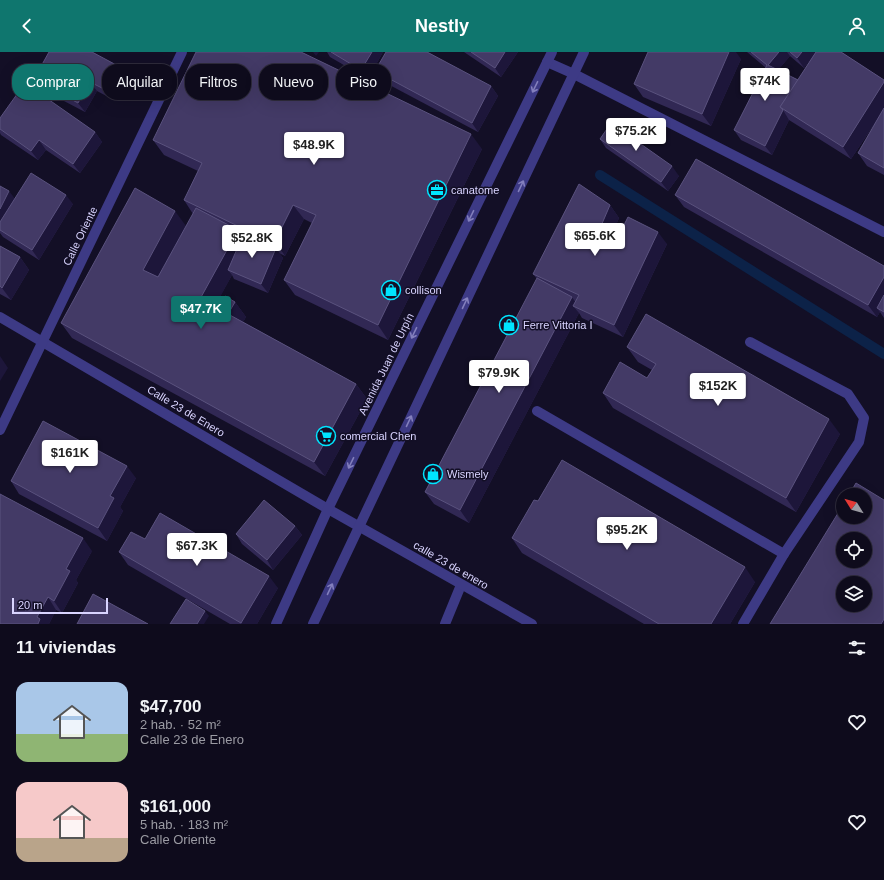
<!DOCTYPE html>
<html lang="es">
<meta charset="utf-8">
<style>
body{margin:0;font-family:Arial,sans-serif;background:#1c1929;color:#f1f3f6;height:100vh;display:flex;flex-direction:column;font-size:15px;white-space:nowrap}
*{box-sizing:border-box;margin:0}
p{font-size:13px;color:#9b9ba3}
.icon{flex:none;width:22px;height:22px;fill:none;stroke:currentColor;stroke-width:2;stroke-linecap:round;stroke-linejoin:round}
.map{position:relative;height:572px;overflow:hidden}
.details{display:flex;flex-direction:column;background:#0e0b1c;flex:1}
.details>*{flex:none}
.guide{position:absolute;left:12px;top:12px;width:400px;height:36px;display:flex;gap:8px}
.needle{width:26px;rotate:307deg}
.controls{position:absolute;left:836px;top:436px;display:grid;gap:8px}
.controls a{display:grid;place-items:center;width:36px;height:36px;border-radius:50%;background:#0e0b1c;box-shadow:0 4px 16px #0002,0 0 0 1px #2e2b3b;font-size:20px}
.scale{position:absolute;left:12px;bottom:10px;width:96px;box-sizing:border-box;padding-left:4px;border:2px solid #d9d4ff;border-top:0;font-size:11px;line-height:14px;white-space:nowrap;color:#d9d4ff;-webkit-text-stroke:3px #130f26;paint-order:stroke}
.price{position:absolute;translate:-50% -34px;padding:0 9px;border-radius:4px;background:#fff;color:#222;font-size:13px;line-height:26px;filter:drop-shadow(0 1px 2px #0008)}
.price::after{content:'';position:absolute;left:50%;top:24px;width:12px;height:9px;margin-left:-6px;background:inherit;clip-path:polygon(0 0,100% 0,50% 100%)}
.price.on{background:#0f766e;color:#fff}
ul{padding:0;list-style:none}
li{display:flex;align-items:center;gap:12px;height:100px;padding:0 16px}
li span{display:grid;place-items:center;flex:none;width:112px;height:80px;border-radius:12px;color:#555}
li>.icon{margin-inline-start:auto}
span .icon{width:48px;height:48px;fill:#fffc;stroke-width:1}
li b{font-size:17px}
h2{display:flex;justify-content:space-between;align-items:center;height:48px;padding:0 16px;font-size:17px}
.chip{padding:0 14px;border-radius:16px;background:#0e0b1c;box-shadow:0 4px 16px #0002,0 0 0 1px #2e2b3b;font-size:14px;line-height:36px}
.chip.on{background:#0f766e;color:#fff}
header{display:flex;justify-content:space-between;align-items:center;height:52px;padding:0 16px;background:#0f766e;color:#fff;font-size:18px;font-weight:600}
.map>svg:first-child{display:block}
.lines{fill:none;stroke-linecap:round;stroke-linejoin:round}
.stream{stroke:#0c2248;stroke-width:10}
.lane{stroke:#3d3a85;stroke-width:10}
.street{stroke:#3d3a85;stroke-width:10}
.wall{fill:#312854;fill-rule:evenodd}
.shaded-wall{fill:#1d163a}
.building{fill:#433a66;stroke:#5a527e;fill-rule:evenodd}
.oneway{stroke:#837fbc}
.labels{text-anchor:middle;stroke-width:3;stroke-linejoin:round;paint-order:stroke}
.poi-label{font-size:11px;fill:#d9d4ff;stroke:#130f26;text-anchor:start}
.street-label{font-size:11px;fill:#d9d4ff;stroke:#130f26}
</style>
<header><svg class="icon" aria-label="back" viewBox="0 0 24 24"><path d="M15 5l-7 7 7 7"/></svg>Nestly<svg class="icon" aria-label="person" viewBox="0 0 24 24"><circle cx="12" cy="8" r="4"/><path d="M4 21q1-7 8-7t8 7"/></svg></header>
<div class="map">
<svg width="884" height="572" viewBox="0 0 884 572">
<rect width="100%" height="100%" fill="#130f26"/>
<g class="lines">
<!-- stream -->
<polyline class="stream" points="600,123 884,302"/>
<!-- lane -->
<polyline class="lane" points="445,572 461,533"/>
<!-- street -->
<g class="street">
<polyline points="547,10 574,22 884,180"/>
<polyline points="0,265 328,457 532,572"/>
<polyline points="537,359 784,502"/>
<polyline points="0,378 182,0"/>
<polyline points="276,572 328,457 552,0"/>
<polyline points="313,572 584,0"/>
<polyline points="743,572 784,502 859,390 864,366 848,342 750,290"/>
</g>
</g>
<!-- wall -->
<g class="wall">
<polygon points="327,0 383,0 368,27 330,5"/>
<polygon points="464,0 518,0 501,25"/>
<path d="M747 0H841L884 28V123L867 114 858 101 879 65 851 107 789 68 772 103 741 88 734 78 766 16ZM790 4 804 16 813 4 798 28 778 18Z"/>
<polygon points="741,7 711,74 643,45 634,32"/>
<polygon points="120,15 127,24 114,48 97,39 85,60 41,37 34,27"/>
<polygon points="375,19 491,34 498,44 478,80 382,29"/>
<polygon points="0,66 95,80 102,90 80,121 46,98 38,108 1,83 0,81"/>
<polygon points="600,87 679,124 668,139 606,96"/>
<polygon points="153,88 482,97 388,288 295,243 284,228 312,171 304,167 285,204 279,201 283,206 268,241 234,227 232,223 214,255 218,257 235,250 246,265 243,270 356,332 367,347 325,424 72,286 61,271 186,174 158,225 193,162 184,148 198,119 164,103"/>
<polygon points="0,134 15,147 73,152 39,208 3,185 0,181"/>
<polygon points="675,143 884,214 884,266 880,260 877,265 684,155"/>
<polygon points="610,153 619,166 613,180 619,183 667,192 623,285 582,266 579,261 469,471 434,452 425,440 537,227 533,222"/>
<polygon points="0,194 20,205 29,218 11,248 0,242"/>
<polygon points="627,295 840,382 796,460 613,356 603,341 647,326 652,318 638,310"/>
<polygon points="136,426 120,455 123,459 107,489 19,442 11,429"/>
<polygon points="538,449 755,530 730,572 644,572 522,501 512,486"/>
<polygon points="295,474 302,483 273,518 242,492 236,482"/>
<polygon points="145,487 278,536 257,572 230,572 128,513 119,500"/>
<polygon points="92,499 76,528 78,531 62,561 56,558 49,572 0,572"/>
</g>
<!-- shaded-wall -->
<g class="shaded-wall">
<polygon points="313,0 319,0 316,4"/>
<polygon points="372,0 383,0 368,27 361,18"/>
<polygon points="505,0 518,0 501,25 495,16"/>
<polygon points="729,0 736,0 741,7 711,74 702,62"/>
<polygon points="779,0 787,0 790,4 774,23 768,13"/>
<polygon points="802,0 816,0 804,16 797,6"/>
<polygon points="120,15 127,24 114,48 108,39"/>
<polygon points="90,30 97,39 85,60 78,51"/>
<polygon points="884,30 884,57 851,107 843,95"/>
<polygon points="491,34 498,44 478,80 472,71"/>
<polygon points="783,58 789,68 772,103 765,94"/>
<polygon points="95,80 102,90 80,121 73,112"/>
<polygon points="471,82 482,97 388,288 378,273"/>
<polygon points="39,88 46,98 38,108 31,99"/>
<polygon points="672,114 679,124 668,139 661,130"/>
<polygon points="9,139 16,148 0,175 0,157"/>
<polygon points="66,143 73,152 39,208 32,198"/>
<polygon points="293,153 304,167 285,204 275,189"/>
<polygon points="610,153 619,166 610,187 601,174"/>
<polygon points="175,159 186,174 154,233 143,218"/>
<polygon points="245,175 255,189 254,192 244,177"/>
<polygon points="238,178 248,193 228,218 232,223 211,262 200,247"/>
<polygon points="658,180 667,192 623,285 614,273"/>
<polygon points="276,196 283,206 268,241 261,232"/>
<polygon points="20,205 29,218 11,248 2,236"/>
<polygon points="884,225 884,253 877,256 880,260 877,265 868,253"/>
<polygon points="572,245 580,257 573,254 579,261 469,471 460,458"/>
<polygon points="235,250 246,265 239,277 228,262"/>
<polygon points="0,304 8,316 0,329"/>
<polygon points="356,332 367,347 325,424 314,410"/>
<polygon points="829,367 840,382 796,460 786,446"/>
<polygon points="127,414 136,426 120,455 123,459 107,489 98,476 110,444"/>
<polygon points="295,474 302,483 273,518 267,508"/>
<polygon points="83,486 92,499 76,528 78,531 62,561 54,549 66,517"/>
<polygon points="745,515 755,530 730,572 711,572"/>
<polygon points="269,524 278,536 257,572 242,572 241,571"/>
<polygon points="48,545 56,558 49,572 38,572 37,565"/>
<polygon points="205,559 209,564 204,572 197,572"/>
<polygon points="884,567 884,572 881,572"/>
</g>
<!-- building -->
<g class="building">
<polygon points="49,0 92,0 120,15 108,39 90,30 78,51 34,27"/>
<polygon points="196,0 301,0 471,82 378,273 284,228 316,163 293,153 275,189 245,175 244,177 184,148 202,111 153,88"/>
<polygon points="331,0 372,0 361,18"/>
<polygon points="386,0 427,0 491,34 472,71 375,19"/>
<polygon points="471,0 505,0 495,16"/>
<polygon points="648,0 729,0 702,62 634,32"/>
<polygon points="751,0 779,0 768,13 798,28 780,55 783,58 765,94 734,78 767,13"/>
<polygon points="790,0 802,0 797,6"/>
<polygon points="816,0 841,0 884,28 884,30 843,95 780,55"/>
<polygon points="25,31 95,80 73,112 39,88 31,99 0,77 0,66"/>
<polygon points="884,56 884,116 858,101"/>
<polygon points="611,71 672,114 661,130 600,87"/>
<polygon points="696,107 884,214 884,225 868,253 675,143"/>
<polygon points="31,121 66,143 32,198 0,178 0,170"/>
<polygon points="579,132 610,153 601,174 619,183 628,165 658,180 614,273 573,254 579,243 533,222"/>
<polygon points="0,134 9,139 0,157"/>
<polygon points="135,136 175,159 143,218 158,225 196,156 238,178 200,247 218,257 225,244 235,250 228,262 356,332 314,410 61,271"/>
<polygon points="243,183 276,196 261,232 228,218"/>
<polygon points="0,194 20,205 2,236 0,234"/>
<polygon points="537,226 572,245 460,458 425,440"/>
<polygon points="884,243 884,260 877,256"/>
<polygon points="646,262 829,367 786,446 603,341 620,310 647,326 656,312 627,295"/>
<polygon points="43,369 127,414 110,444 114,446 98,476 11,429"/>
<polygon points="562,408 745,515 711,572 659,572 512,486 534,448 538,449"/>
<path d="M856 431 884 448V567L881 572H770L843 453V465H865V443H849ZM843 487H865V509H843ZM843 531H865V553H843Z"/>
<polygon points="0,442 83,486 66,517 70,519 54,549 48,545 37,565 40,567 38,572 0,572"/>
<polygon points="264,448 295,474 267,508 236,482"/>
<polygon points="160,461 269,524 241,571 119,500 131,480 145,487"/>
<polygon points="93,542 148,572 77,572"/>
<polygon points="186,547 205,559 197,572 170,572"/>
</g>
<!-- one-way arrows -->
<defs><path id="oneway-shaft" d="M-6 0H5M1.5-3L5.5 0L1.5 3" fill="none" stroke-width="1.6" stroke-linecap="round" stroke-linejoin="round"/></defs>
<g class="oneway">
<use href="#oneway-shaft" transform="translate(535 35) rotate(116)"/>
<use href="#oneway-shaft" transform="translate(521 134) rotate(-65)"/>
<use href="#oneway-shaft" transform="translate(471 164) rotate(116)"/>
<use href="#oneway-shaft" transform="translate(465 251) rotate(-65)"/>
<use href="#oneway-shaft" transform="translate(414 281) rotate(116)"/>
<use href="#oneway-shaft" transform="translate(409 369) rotate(-65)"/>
<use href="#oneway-shaft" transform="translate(351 411) rotate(116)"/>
<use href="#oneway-shaft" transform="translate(330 537) rotate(-65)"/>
</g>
<!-- icons -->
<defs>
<symbol id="office-ring" viewBox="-11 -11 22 22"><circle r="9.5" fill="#130f26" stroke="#00e5ff" stroke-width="1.5"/><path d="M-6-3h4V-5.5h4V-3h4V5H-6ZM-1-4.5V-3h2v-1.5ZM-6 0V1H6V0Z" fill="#00e5ff"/></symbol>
<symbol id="shop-ring" viewBox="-11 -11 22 22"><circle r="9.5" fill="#130f26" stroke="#00e5ff" stroke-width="1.5"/><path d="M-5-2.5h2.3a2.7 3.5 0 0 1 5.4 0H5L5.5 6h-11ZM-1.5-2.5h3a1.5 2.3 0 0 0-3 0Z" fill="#00e5ff"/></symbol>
<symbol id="supermarket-ring" viewBox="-11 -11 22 22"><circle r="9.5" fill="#130f26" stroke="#00e5ff" stroke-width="1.5"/><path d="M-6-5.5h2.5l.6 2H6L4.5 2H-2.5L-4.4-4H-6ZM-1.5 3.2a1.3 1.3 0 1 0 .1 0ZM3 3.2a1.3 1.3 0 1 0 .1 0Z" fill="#00e5ff"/></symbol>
</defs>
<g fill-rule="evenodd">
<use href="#office-ring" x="426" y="127" width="22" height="22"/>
<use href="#shop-ring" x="380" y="227" width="22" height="22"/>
<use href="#shop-ring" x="498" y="262" width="22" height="22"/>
<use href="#supermarket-ring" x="315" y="373" width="22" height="22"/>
<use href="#shop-ring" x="422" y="411" width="22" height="22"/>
</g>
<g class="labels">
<!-- poi labels -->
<g class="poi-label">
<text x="451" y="142">canatome</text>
<text x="405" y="242">collison</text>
<text x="523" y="277">Ferre Vittoria I</text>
<text x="340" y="388">comercial Chen</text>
<text x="447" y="426">Wismely</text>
</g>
<!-- street labels -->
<g class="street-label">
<text transform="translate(80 184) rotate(-64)" y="4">Calle Oriente</text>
<text transform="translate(386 312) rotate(-64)" y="4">Avenida Juan de Urpín</text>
<text transform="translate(186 359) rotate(31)" y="4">Calle 23 de Enero</text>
<text transform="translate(451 513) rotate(30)" y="4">calle 23 de enero</text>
</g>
</g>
</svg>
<div class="controls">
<a><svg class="needle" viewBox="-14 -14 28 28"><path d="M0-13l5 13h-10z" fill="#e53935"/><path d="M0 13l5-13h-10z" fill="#9b9ba3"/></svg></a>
<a><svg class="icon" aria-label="locate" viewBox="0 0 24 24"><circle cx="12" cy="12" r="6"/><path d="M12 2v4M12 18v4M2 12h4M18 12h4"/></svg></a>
<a><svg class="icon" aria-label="layers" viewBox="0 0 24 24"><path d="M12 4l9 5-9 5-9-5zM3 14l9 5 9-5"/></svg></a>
</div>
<div class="scale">20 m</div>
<b class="price" style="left:765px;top:50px">$74K</b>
<b class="price" style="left:636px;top:100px">$75.2K</b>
<b class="price" style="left:314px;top:114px">$48.9K</b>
<b class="price" style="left:595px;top:205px">$65.6K</b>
<b class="price" style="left:252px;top:207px">$52.8K</b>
<b class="price on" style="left:201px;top:278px">$47.7K</b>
<b class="price" style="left:499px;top:342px">$79.9K</b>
<b class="price" style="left:718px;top:355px">$152K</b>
<b class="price" style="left:70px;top:422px">$161K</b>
<b class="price" style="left:627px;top:499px">$95.2K</b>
<b class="price" style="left:197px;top:515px">$67.3K</b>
<div class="guide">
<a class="chip on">Comprar</a>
<a class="chip">Alquilar</a>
<a class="chip">Filtros</a>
<a class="chip">Nuevo</a>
<a class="chip">Piso</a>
</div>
</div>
<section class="details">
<h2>11 viviendas<svg class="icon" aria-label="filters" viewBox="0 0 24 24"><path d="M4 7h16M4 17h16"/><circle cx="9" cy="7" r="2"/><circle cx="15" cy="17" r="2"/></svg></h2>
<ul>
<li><span style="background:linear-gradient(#a9c7e8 65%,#8fb573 0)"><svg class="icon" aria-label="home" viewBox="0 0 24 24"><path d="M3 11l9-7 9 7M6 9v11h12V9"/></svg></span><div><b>$47,700</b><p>2 hab. · 52 m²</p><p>Calle 23 de Enero</p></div><svg class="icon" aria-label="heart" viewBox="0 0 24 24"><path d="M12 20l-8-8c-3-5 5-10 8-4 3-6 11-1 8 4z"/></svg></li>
<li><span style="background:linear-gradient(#f6c9c9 70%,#b9a48a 0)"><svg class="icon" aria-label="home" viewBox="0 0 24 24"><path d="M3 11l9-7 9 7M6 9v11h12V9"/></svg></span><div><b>$161,000</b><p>5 hab. · 183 m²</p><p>Calle Oriente</p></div><svg class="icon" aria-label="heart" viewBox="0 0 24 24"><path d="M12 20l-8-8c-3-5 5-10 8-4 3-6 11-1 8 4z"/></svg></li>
</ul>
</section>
